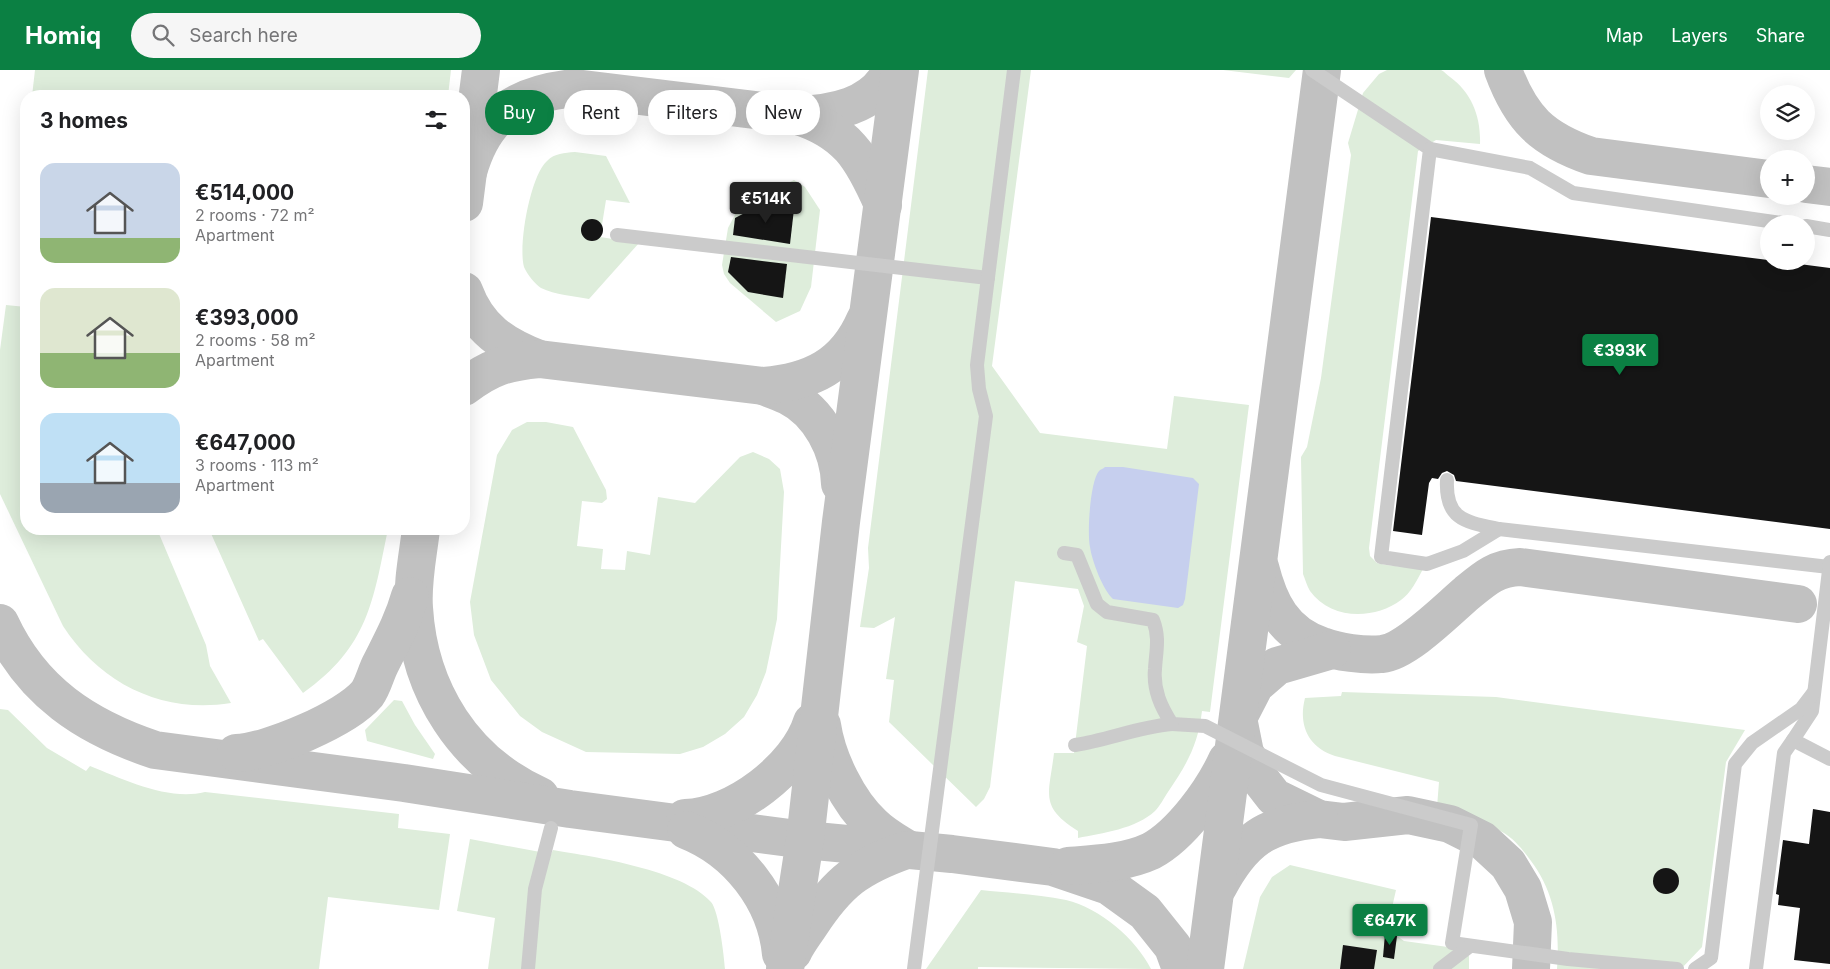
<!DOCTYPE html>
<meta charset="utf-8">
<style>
body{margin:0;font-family:Inter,sans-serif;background:#f6f6f6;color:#202124;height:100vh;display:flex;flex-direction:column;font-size:19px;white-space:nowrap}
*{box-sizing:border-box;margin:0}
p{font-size:16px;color:#757577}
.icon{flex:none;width:28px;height:28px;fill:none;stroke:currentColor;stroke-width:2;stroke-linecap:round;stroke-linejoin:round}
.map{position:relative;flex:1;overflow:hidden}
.side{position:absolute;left:20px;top:20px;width:450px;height:445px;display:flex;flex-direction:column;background:#fff;border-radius:20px;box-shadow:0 5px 20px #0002}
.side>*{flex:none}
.hud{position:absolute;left:485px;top:20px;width:475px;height:45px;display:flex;gap:10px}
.controls{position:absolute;left:1760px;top:15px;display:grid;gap:10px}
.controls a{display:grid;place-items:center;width:55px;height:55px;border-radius:50%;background:#fff;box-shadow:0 5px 20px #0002;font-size:25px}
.price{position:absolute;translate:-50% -42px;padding:0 11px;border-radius:5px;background:#0b8043;color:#fff;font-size:16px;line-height:32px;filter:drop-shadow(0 1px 2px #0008)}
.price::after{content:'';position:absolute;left:50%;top:30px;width:15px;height:11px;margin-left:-8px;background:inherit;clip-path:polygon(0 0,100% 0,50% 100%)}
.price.active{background:#222;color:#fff}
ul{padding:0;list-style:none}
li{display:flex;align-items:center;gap:15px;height:125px;padding:0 20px}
li span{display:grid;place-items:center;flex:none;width:140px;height:100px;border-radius:15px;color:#555}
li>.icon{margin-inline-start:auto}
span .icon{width:60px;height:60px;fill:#fffc;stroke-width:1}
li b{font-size:21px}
h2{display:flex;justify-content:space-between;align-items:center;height:60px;padding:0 20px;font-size:21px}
.chip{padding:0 18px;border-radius:22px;background:#fff;box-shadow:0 5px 20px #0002;font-size:18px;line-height:45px}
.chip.active{background:#0b8043;color:#fff}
header{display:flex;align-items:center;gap:30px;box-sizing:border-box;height:70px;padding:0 25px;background:#0b8043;color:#fff}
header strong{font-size:24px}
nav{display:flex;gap:28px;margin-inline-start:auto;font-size:18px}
.search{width:350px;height:45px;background:#f6f6f6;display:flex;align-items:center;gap:12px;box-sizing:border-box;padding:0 18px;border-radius:28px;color:#757577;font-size:19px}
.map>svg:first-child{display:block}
.green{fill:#deeddb}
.water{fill:#c6cfee}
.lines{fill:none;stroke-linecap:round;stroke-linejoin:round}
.taxiway{stroke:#c1c1c1;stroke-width:38}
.building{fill:#151515}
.minor{stroke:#cbcbcb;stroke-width:14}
</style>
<header>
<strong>Homiq</strong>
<div class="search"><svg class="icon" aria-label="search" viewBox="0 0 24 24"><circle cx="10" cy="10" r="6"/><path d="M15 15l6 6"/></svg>Search here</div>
<nav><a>Map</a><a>Layers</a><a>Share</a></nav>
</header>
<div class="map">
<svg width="1830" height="899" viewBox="0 0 1830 899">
<rect width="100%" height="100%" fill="#fff"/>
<!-- green -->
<g class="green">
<polygon points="35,0 451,0 448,26 32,26"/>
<path d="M928 0H1031L992 296 1040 363 1167 379 1174 326 1249 335 1210 642 1202 641C1198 675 1187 694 1168 722 1164 728 1160 736 1155 741 1136 759 1102 763 1078 768V761C1039 736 1049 725 1054 683H1074L1087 576 1077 572 1084 536 1078 519 1015 511 990 717 984 729 976 737 889 652 894 610 886 609 895 547 874 558 860 557 869 498 868 478Z"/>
<polygon points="1223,0 1296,0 1289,8"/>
<path d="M1387 0C1398 0 1431 0 1441 0 1444 1 1447 5 1450 7 1472 23 1481 47 1480 74L1436 70 1418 81 1369 478 1370 486 1377 493 1386 495 1423 499C1417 510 1411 523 1401 530 1374 550 1331 550 1310 521 1307 516 1305 509 1303 504L1301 387 1307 377 1321 308 1351 85 1348 73 1363 23 1379 4Z"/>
<path d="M575 82 606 86 630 133 606 130 600 167 639 173 589 229C574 226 555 225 541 218 535 214 527 204 524 197 518 176 530 106 547 91 555 83 564 83 575 82Z"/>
<polygon points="794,110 805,117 820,140 811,217 800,241 776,252 730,213 724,204 722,195 728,158 738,139"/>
<path d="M6 235 26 237V459H157L206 575 210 596 231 633C162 644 101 614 63 556L0 424V280Z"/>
<polygon points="527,352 546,352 573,357 606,420 607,429 602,433 582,431 577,476 603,479 601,499 625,500 627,481 650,485 658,427 695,433 740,387 753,382 769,389 780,399 784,422 777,549 766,602 757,625 744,647 725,664 703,677 680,684 586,682 542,662 520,646 491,610 474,565 470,532 497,385 512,360"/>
<path d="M209 459H388C373 532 368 577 303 623L263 569 259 571Z"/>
<path d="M1342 622 1496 627 1745 660 1726 692 1702 877 1681 899H1557C1560 859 1555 823 1531 791 1524 781 1514 769 1504 763 1484 751 1459 744 1437 737L1439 712 1335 686C1308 677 1298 655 1305 628L1341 626Z"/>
<polygon points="394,630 402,631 415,655 435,684 433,689 367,671 365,660"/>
<path d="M0 639 8 640 47 678 86 701 90 696C125 710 168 731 205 722L399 744 398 758 450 764 439 840 328 827 319 899H0Z"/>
<path d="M470 769 551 784 553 780C595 787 683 800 711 832 719 841 724 886 725 899H488L495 848 457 841Z"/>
<polygon points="1290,795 1396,820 1386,864 1397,866 1404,871 1448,877 1469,886 1469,899 1243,899 1260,827 1272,807"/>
<path d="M981 820C1008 823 1038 824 1066 830 1100 838 1136 869 1151 899L978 897V899H926Z"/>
</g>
<!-- water -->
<path class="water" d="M1105 397H1123L1193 408 1199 414 1185 529 1183 535 1178 538 1113 529C1103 520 1092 491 1090 477 1087 464 1090 411 1099 401 1101 399 1103 399 1105 397Z"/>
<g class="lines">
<!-- taxiway -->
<g class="taxiway">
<path d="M1503 0C1521 49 1542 69 1591 86L1769 109"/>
<path d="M795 45C831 44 875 37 891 0"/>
<path d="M468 102C484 45 516 24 574 18L795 45C847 61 862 87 883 135"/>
<polyline points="1806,114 1830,117"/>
<polyline points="464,133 481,0"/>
<path d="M464 221C478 259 503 275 539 289"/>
<path d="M763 316C771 319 780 322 788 326 820 342 839 380 840 414"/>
<path d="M464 317C490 297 507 292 539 289L763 316C811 312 845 296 865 250"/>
<path d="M421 459C418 485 412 512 414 538 419 621 464 692 540 726"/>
<path d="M1260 497C1269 533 1283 563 1322 576 1337 582 1365 586 1382 584 1406 582 1448 539 1467 523 1485 508 1496 498 1520 497L1798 534"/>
<path d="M0 553C32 622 86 657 155 680L404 713 570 739 805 770 952 784 1053 797 1109 816 1145 842 1173 877 1181 899"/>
<polyline points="1332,580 1277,596 1255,615 1238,648 1245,683 1260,709 1274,727 1319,749 1344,752 1408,745 1450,754 1482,770 1508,794 1523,819 1533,852 1531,899"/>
<path d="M822 655C827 689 848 732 873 755 884 766 896 772 909 780"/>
<path d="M236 683C268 682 346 649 367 624 373 616 376 602 381 593 392 571 403 551 410 526"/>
<path d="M685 748C734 747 798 698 812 652"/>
<path d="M686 760C737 780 776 829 781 884"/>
<path d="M1068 796C1095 794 1125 793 1151 781 1181 765 1213 721 1227 690"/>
<path d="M1218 817C1243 770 1266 754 1319 749"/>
<path d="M793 882C797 873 804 864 810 855 838 812 858 797 906 780"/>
<polyline points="785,899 805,770 841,452 900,0"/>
<polyline points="1205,899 1322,0"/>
</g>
</g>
<!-- building -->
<g class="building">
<polygon points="762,134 794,139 790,174 733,165 735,148"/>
<polygon points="1431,147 1830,198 1830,459 1456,411 1454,405 1447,401 1442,403 1438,409 1432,408 1429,413 1422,465 1393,461"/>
<circle cx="592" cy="160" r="11"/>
<polygon points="731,187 787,194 783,228 748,222 728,202"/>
<polygon points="1813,739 1830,742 1830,894 1794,890 1800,838 1778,835 1779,825 1776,824 1783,770 1809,774"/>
<circle cx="1666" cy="811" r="13"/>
<polygon points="1385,864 1397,866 1394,889 1383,887"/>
<polygon points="1343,875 1377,880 1374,899 1340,899"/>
</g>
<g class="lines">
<!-- minor -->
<g class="minor">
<polyline points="1312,0 1430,79 1381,487 1427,494 1463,481 1499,459"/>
<polyline points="1430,79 1530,98 1573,123 1789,154"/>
<polyline points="1806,156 1830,160"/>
<polyline points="617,165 988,208"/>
<path d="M1447 410C1445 450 1466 452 1499 459L1829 497"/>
<path d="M1064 483 1077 485 1097 534 1107 542 1153 550C1160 568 1156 581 1155 599 1153 620 1161 637 1172 654L1205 656 1321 715 1471 755 1452 873 1568 889 1677 899"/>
<polyline points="1830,492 1812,641 1793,670 1830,689"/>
<path d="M1075 675C1108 670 1138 657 1172 654"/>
<polyline points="528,899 535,819 551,758"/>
<polyline points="914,899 986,346 979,319 977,295 1014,0"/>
<polyline points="1440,899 1470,876"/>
<polyline points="1695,899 1711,888 1735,694 1752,673 1801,639 1814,622"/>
<polyline points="1756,899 1784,683 1793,670"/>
</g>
</g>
</svg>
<div class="controls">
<a><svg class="icon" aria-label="layers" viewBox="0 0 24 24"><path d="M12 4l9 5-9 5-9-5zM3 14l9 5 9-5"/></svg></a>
<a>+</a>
<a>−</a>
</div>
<b class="price active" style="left:766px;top:154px">€514K</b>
<b class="price" style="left:1620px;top:306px">€393K</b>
<b class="price" style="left:1390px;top:876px">€647K</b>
<div class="hud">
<a class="chip active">Buy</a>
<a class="chip">Rent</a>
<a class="chip">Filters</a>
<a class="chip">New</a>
</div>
<section class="side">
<h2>3 homes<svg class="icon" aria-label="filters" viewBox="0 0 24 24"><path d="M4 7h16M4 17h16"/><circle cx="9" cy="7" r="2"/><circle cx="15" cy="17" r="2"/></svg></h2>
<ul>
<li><span style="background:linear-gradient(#c9d6e8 75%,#8fb573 0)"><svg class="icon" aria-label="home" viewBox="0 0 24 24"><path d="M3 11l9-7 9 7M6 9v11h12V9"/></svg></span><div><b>€514,000</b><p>2 rooms · 72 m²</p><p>Apartment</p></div></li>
<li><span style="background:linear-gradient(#dfe7d0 65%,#8fb573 0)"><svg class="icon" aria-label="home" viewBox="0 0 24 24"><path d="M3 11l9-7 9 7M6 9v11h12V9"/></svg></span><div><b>€393,000</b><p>2 rooms · 58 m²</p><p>Apartment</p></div></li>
<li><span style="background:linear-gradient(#bfe0f5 70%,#9aa5b1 0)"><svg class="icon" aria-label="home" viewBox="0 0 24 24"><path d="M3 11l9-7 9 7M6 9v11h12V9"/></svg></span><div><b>€647,000</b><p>3 rooms · 113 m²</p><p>Apartment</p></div></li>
</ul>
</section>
</div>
